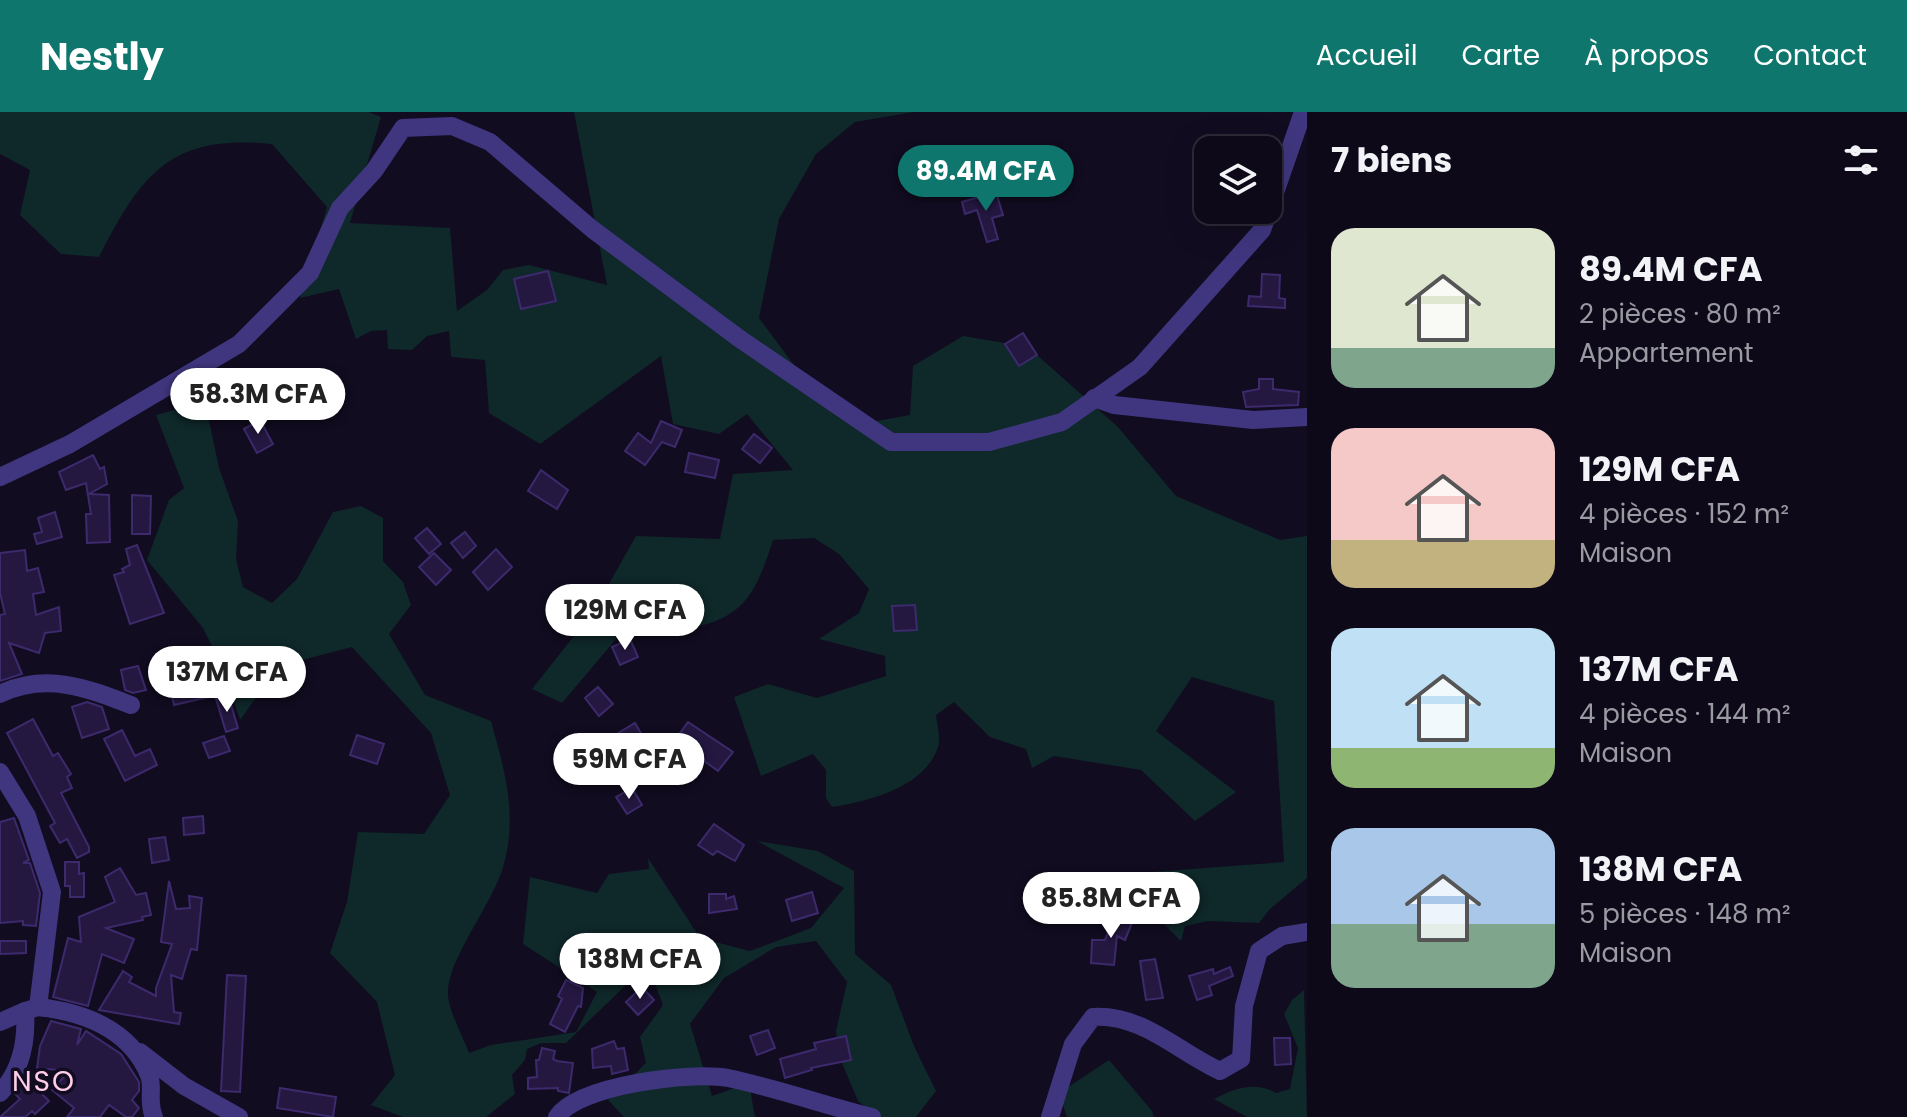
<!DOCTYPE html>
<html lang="fr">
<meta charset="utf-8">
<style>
body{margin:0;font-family:Poppins,sans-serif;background:#161221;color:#f1f3f6;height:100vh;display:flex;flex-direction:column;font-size:30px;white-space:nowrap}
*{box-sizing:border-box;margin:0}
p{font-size:26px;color:#9a9aa2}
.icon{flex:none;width:44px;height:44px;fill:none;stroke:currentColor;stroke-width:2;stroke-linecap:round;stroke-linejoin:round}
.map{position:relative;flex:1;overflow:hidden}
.sheet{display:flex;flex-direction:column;background:#0d0918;width:600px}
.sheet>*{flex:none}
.controls{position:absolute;left:1194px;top:24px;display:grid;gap:16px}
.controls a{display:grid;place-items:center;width:88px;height:88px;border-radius:16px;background:#0d0918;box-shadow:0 8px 32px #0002,0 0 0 2px #2d2a37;font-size:40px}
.price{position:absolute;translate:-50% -68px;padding:0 18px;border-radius:28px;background:#fff;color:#222;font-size:26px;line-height:52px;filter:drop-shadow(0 2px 4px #0008)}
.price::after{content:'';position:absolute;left:50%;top:48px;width:24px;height:18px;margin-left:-12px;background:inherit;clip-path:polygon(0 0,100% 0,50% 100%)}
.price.on{background:#0f766e;color:#fff}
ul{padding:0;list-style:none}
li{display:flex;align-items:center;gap:24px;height:200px;padding:0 24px}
li span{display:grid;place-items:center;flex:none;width:224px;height:160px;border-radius:24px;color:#555}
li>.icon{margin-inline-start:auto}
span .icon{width:96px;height:96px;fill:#fffc;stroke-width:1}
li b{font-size:34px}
h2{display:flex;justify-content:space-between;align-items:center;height:96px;padding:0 24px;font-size:34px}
header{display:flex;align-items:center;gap:48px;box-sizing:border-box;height:112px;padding:0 40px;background:#0f766e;color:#fff}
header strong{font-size:38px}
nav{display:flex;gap:44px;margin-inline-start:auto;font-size:28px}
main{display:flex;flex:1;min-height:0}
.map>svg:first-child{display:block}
.green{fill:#0f282a}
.building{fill:#241841;stroke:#3d2a6d;stroke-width:2}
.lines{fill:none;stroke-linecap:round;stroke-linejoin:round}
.minor{stroke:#3f367f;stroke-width:18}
.labels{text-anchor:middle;stroke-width:7;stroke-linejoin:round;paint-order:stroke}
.quarter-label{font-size:28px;letter-spacing:2px;fill:#ffcde9;stroke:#110c20}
</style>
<header>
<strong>Nestly</strong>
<nav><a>Accueil</a><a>Carte</a><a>À propos</a><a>Contact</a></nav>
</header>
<main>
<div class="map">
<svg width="1307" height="1005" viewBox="0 0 1307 1005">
<rect width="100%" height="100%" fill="#110c20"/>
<!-- green -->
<g class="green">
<path d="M0 0H369L381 5 350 111 450 116 457 199 487 178 503 158 529 153 607 173 574 0H914L855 10 816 42 779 107 759 206 814 280 866 311 910 303 913 254 963 224 1028 235 1118 315 1176 384 1280 428 1307 424V766L1270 797 1259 811 1208 809 1185 814 1181 829 1136 785 1138 761 1284 750 1274 589 1192 565 1156 619 1236 680 1195 709 1141 658 1054 644 1032 656 1026 637 990 625 954 590 936 603C937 613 941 626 938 635 925 675 870 689 832 695L826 686V658L813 642 761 664 734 585 768 572 817 586 886 564 885 544 819 527 859 501 869 477 839 442 814 426 773 428C752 495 737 511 665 520 651 522 637 518 622 520L562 591 532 577 593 500 636 424 720 427 733 362 793 358 747 302 719 322 673 312 661 244 540 332 489 301 485 248 451 245 449 219 427 224 412 238 388 237 387 218 371 219 356 227 339 177 300 186 327 95 272 32C171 22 142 61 99 145L61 142 20 103 30 58 0 42Z"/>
<path d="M205 289 219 356 238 409 236 447 243 475 272 491 297 467 333 400 361 394 383 406V449L403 470 411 493 389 522 425 583 491 609C504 656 517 699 505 748 496 790 446 846 448 883 449 900 463 924 469 941L491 933 576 920 597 880 523 832 530 765 597 781 609 762 649 757 648 746 700 826 750 839 811 816 844 776 757 729 818 739 854 759 855 842 891 873 914 934 936 979 916 1005H878L858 989 839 944 836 919 847 870 816 829 776 835 724 866 690 912 712 984 749 971 755 1005H624L608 988 646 951 640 925 663 893 655 872 626 873 566 931H541L527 937 525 948 512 963 515 982 486 1005H403L371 993 395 963 377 890 330 841 347 790 358 720 424 722 450 683 431 621 352 535 279 554 240 608 222 555 203 516 147 448 169 388 184 376 156 303Z"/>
<path d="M1304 878 1307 1005H1247L1214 987C1235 976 1255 969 1276 981L1290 977 1298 936 1284 902 1292 888Z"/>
<polygon points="1109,948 1152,999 1154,1005 1067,1005 1059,981"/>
</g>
<!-- building -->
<g class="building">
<polygon points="996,80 1003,103 992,106 998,127 987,130 977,98 965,102 962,90"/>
<polygon points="548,159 556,189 521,197 514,167"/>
<polygon points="1262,162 1280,163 1279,186 1285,187 1285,196 1248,194 1249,184 1261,185"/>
<polygon points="1023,221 1037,243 1019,254 1005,232"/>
<polygon points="1259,267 1273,267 1273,277 1299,280 1298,293 1246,295 1243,280 1259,277"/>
<polygon points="260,308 273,332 257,341 244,317"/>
<polygon points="661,309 682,318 675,335 662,330 645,353 625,339 638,321 651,331"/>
<polygon points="754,322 772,336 760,351 742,337"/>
<polygon points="689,341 719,348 715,366 685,360"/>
<polygon points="93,343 100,357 104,355 107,372 89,382 109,383 110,430 87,431 86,402 91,402 86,371 66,378 59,360"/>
<polygon points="541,358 568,378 557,397 528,379"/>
<polygon points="132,383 151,384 150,422 132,422"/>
<polygon points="55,400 62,425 37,432 34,422 42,420 38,406"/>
<polygon points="427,416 441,432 429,442 415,426"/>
<polygon points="465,420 476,434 463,446 451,431"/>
<polygon points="137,433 164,501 130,512 114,463 124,460 122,457 130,453 126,437"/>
<polygon points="496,437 512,455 488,478 473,460"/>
<polygon points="25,438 27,459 38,456 44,480 33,482 36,503 59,495 61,519 45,521 39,541 9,531 22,562 0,569 0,503 5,502 0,481 0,441"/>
<polygon points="434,441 451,458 436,473 419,455"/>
<polygon points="915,493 917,518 894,519 892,494"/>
<polygon points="630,527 638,545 620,553 612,535"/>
<polygon points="191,547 199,574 214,570 217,583 174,593 171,580 180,578 172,552"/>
<polygon points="138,554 146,578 133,581 125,578 121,558"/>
<polygon points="598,575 613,592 599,604 585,586"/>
<polygon points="228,583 238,616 226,620 216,587"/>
<polygon points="87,590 102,595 109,617 82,626 72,595"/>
<polygon points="33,607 53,644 58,641 71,662 67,665 72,676 61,681 89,735 89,740 77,746 67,727 60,731 50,714 55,711 7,621"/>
<polygon points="688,610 733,640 718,659 675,628"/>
<polygon points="635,611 649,635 625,649 620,641 624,638 615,623"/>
<polygon points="122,618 135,644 150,637 157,653 125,669 104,627"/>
<polygon points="357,623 384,632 377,652 350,643"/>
<polygon points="224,624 230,639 209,646 203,631"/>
<polygon points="632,676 642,693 627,702 616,685"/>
<polygon points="203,704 204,721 184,723 183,706"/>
<polygon points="14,706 29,748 23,751 30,751 40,781 36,814 23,813 23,809 0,811 0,710"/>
<polygon points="714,712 744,733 735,749 717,739 713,743 698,733"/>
<polygon points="165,725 169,748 152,751 149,727"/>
<polygon points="65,750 79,750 79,762 84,761 84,785 70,785 70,774 65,774"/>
<polygon points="120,756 136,783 146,781 151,803 142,805 143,808 106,816 134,827 124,851 102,842 88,894 53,885 68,826 81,830 79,805 115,790 105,765"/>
<polygon points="169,769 176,797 190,796 189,784 202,786 197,838 191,837 182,867 171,863 174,900 181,901 179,912 99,898 123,859 132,865 129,870 156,884 156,876 172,832 161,830"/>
<polygon points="812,780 818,801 792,809 786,788"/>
<polygon points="709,782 726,782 726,787 734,784 737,797 709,801"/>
<polygon points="1117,799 1134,806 1125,828 1117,824 1114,853 1091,851 1092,828 1105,828"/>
<polygon points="0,829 26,829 26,841 0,842"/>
<polygon points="1155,847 1163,886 1146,888 1140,849"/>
<polygon points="1230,855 1233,864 1209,874 1212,883 1197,888 1189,864 1213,857 1214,862"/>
<polygon points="227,863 246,864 240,980 221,979"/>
<polygon points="566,868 583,876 581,895 578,894 565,920 550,912 562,887 558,884"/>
<polygon points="642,875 654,888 638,903 626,890"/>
<polygon points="51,909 81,917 77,933 86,919 121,942 139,970 139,979 132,988 139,996 132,1005 126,1005 109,993 100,1005 67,1005 74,996 52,978 69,959 37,956 40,934"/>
<polygon points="768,918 775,936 757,943 750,924"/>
<polygon points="846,924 851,948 811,956 812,958 785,966 780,947 816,937 814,931"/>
<polygon points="1274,926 1290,926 1291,952 1275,953"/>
<polygon points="614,929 617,937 624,936 628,958 612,962 611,954 593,956 592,937"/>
<polygon points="542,936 555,939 553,947 557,949 573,951 569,981 558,979 558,976 528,977 528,966 537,965 536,948 539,948"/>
<polygon points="26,966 49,989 35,1002 32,999 25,1005 0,1005 20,987 15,982"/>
<polygon points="280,976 336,985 333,1005 277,996"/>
</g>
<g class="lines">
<!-- minor -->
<g class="minor">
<polyline points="1094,286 1114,293 1253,308 1307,305"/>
<polyline points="0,365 70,332 239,232 310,161 340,96 374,59 403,16 452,14 490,30 592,117 740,227 891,330 989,330 1062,310 1140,255 1262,118 1303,0"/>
<path d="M0 582C46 560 87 576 131 593"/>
<path d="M0 660 27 704 52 780 38 895 25 899C27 929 21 959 0 981"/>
<path d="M38 895C83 900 130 917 149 963 154 976 147 989 154 1005"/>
<polyline points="0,910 25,899"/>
<polyline points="140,940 184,974 239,1005"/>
<path d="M557 1005C578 973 692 959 728 966 776 976 824 993 872 1005"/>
<path d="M1050 1005 1073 932 1093 905C1142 902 1177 939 1220 959L1241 947 1244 894 1259 839 1282 824 1307 820"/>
</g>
</g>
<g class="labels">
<!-- quarter labels -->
<g class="quarter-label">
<text x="44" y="979">NSO</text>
</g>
</g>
</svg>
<div class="controls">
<a><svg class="icon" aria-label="layers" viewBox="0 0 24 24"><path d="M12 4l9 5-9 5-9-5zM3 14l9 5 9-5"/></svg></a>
</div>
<b class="price on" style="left:986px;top:101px">89.4M CFA</b>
<b class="price" style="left:258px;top:324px">58.3M CFA</b>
<b class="price" style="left:625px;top:540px">129M CFA</b>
<b class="price" style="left:227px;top:602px">137M CFA</b>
<b class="price" style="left:629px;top:689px">59M CFA</b>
<b class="price" style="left:1111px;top:828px">85.8M CFA</b>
<b class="price" style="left:640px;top:889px">138M CFA</b>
</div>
<section class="sheet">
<h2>7 biens<svg class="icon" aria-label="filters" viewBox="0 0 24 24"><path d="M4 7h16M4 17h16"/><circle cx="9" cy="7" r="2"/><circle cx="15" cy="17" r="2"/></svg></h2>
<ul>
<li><span style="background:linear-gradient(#dfe7d0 75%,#7fa58c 0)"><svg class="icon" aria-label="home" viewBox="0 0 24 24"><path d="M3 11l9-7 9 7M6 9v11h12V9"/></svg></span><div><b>89.4M CFA</b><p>2 pièces · 80 m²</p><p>Appartement</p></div></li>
<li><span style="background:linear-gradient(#f6c9c9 70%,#c2b280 0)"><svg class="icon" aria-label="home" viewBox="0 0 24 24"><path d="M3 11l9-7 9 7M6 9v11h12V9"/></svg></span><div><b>129M CFA</b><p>4 pièces · 152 m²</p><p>Maison</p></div></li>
<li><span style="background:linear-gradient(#bfe0f5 75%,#8fb573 0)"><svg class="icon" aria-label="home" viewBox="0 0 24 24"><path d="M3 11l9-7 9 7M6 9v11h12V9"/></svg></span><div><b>137M CFA</b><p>4 pièces · 144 m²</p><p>Maison</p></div></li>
<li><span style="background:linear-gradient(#a9c7e8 60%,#7fa58c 0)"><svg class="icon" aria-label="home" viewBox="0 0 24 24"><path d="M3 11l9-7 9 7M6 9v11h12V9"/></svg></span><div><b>138M CFA</b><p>5 pièces · 148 m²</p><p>Maison</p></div></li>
</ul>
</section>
</main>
